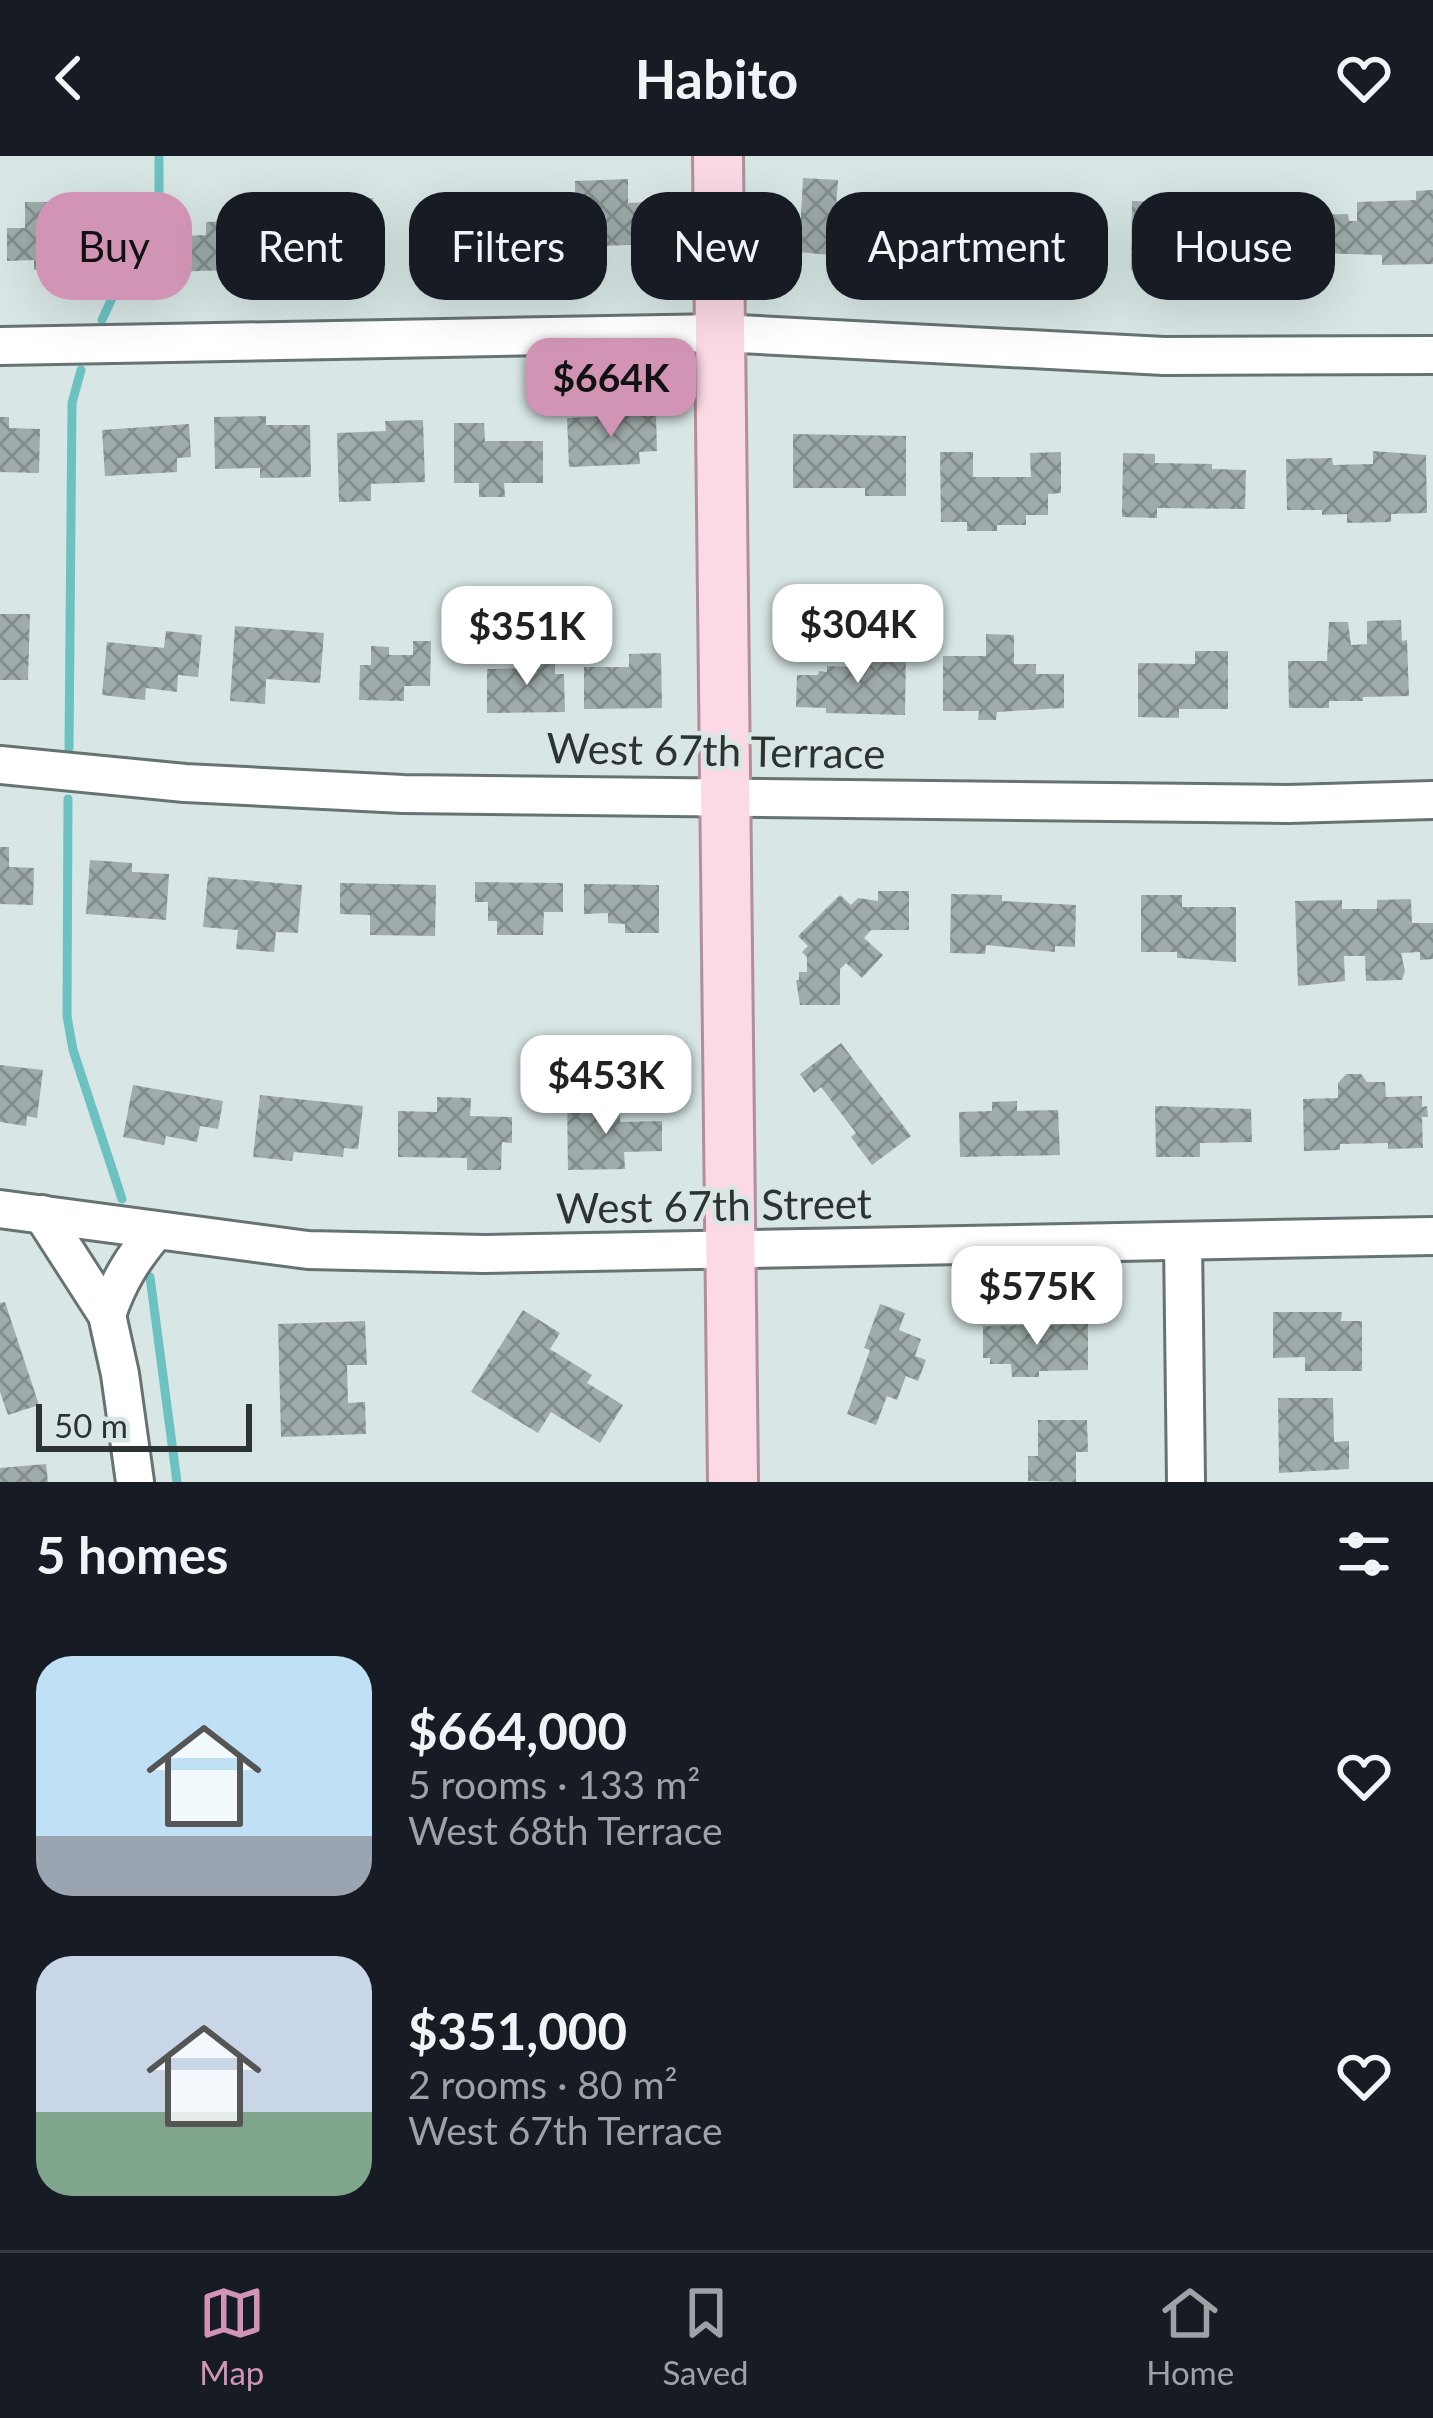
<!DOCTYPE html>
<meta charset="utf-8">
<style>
body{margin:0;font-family:Lato,sans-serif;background:#242831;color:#f1f3f6;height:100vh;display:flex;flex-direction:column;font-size:45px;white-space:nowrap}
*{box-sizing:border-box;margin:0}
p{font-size:39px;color:#9ea1a6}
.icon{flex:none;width:66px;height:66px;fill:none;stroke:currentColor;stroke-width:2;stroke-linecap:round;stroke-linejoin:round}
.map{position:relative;height:1326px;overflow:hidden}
.drawer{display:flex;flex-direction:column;background:#171b24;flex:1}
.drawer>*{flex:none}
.banner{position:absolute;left:36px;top:36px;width:1362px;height:108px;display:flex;gap:24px}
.scale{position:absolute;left:36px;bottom:30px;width:216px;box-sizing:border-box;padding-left:12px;border:6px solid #2d3333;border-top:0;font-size:33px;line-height:42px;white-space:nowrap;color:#2d3333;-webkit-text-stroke:9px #d8e6e6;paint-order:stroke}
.price{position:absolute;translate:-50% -102px;padding:0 27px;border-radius:24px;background:#fff;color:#222;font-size:39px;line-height:78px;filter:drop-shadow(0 3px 6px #0008)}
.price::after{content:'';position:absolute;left:50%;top:72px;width:36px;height:27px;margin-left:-18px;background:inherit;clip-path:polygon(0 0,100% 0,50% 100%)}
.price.on{background:#d194b4;color:#111}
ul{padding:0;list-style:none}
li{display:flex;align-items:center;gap:36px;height:300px;padding:0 36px}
li span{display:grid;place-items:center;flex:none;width:336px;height:240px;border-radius:36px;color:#555}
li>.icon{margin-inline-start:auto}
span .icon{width:144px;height:144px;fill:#fffc;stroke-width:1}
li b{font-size:51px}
h2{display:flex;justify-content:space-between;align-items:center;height:144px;padding:0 36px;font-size:51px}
.pill{padding:0 42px;border-radius:36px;background:#171b24;box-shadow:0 12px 48px #0002;font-size:42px;line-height:108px}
.pill.on{background:#d194b4;color:#111}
header{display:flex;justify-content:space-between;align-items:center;height:156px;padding:0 36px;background:#171b24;font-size:54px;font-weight:700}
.tabs{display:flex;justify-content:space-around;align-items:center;height:168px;border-top:3px solid #363941;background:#171b24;font-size:33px;color:#9ea1a6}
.tabs a{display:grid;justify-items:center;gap:6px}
.tabs .on{color:#d194b4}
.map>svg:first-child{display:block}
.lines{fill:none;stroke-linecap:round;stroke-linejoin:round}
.stream{stroke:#6cc2c1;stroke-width:9}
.building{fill:url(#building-cross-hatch)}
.minor-casing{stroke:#677373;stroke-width:42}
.major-casing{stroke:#b28e9b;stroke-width:54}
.minor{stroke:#fff;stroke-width:36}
.major{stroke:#fbd9e5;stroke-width:48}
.labels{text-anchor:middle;stroke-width:9;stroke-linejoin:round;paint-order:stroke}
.street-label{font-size:42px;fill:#2d3333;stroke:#d8e6e6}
</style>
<header><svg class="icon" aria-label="back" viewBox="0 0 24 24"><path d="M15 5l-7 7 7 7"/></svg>Habito<svg class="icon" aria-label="heart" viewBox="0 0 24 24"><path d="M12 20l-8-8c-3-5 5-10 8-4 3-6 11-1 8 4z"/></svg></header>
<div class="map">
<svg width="1433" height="1326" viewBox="0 0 1433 1326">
<defs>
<pattern id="building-cross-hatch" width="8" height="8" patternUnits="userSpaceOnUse" patternTransform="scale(3)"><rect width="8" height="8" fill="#9facab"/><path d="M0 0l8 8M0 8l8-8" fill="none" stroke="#828d8c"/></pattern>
</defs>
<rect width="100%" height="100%" fill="#d8e6e6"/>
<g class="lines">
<!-- stream -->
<g class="stream">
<polyline points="102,164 159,39 159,0"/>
<polyline points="69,592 72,247 81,214"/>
<polyline points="68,643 67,860 73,894 122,1043"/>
<polyline points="150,1121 177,1326"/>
</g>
</g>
<!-- building -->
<g class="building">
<polygon points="803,22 838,24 836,51 910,55 909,68 915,68 913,107 799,96"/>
<polygon points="628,23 628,47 651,46 653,88 602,90 602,105 569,106 569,94 558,94 557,45 575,44 575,25"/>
<polygon points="1433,34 1433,108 1382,109 1382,99 1315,97 1314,59 1348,58 1349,65 1357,65 1357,46 1416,44 1416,35"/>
<polygon points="529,36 532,93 486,96 487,109 430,111 427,44 451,43 451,58 470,57 469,39"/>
<polygon points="373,42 376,107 338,109 338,118 299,119 297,70 342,68 341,44"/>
<polygon points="1132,45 1157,46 1157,62 1193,58 1194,49 1226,50 1225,62 1247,63 1247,56 1266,56 1265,113 1216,112 1216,103 1176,102 1176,115 1131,114"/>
<polygon points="25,46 50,46 50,72 88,71 88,114 34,114 34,104 7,105 7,72 25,72"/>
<polygon points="993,50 1033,51 1033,68 1040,68 1040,61 1069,61 1069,110 955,110 955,62 993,62"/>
<polygon points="264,64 265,113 165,116 164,81 206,79 206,66"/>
<polygon points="656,258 657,295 639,296 640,308 569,311 567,262"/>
<polygon points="266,260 266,269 310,269 311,321 260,322 260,312 215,313 214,261"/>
<polygon points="0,261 9,261 9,272 40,273 39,317 0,316"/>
<polygon points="423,264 425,326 371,328 371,345 339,346 337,277 386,275 385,265"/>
<polygon points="454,267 484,267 485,285 543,285 543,327 504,327 505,341 479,341 479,327 454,327"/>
<polygon points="189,268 191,301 177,302 177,316 105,320 102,274"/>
<polygon points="793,278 906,280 906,340 865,340 865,332 793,332"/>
<polygon points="1373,295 1426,299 1427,357 1391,358 1391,366 1347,367 1347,358 1322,359 1322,354 1287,354 1286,303 1332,302 1333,309 1373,308"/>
<polygon points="940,296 973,296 973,321 1031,321 1030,297 1061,296 1061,337 1048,338 1048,359 1026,359 1026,369 997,369 997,375 967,375 967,366 941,366"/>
<polygon points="1123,297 1155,298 1155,307 1212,308 1212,313 1246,314 1245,353 1157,352 1157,362 1122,361"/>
<polygon points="0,458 30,458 28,524 0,524"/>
<polygon points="1401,464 1402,485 1407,484 1409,540 1363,541 1363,545 1329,545 1329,552 1289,552 1288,505 1327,505 1329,466 1348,466 1351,489 1367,488 1367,465"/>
<polygon points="235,470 324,477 320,527 266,523 265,548 230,545"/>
<polygon points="166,475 202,479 198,521 178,519 177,536 146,532 145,544 102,539 107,486 164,492"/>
<polygon points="986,478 1014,479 1014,508 1036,508 1036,518 1064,518 1064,552 997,556 996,564 978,564 979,555 943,555 943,500 986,500"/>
<polygon points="413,485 431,485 430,530 404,530 404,545 359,544 360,509 371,509 371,490 389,491 389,499 413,499"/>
<polygon points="850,495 906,496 905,559 826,557 826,552 796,551 797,519 818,519 819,515 827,516 827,510 850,511"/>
<polygon points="1195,495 1228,495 1228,553 1179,553 1179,562 1138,561 1138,507 1195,508"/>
<polygon points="531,497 555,497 555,518 564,518 565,556 487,557 487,513 531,512"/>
<polygon points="661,497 662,552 584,553 584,511 629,511 629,498"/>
<polygon points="0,691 9,691 9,711 34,712 33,749 0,748"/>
<polygon points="90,704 132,707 132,716 169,718 166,764 86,758"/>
<polygon points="208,721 302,729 298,777 276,776 274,796 236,793 238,774 203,771"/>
<polygon points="475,726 563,727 563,756 544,756 543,779 497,779 497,765 488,765 488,746 475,746"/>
<polygon points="340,727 436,729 435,780 370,779 370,759 340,758"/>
<polygon points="584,728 659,729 659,777 625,777 625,768 608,767 608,757 584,758"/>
<polygon points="878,735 909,735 909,774 871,774 864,782 883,799 862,822 846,807 840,813 840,849 800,849 796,824 799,824 799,816 807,816 807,801 802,796 808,790 798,780 840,739 851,749 858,742 878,745"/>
<polygon points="951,738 1002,739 1002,745 1076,749 1075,791 1055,790 1055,796 986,789 985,798 950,797"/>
<polygon points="1141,739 1182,739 1182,751 1236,751 1236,806 1177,802 1177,796 1141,796"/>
<polygon points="1411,743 1412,767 1433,767 1433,803 1420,804 1420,796 1401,797 1405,815 1402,824 1366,825 1365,800 1344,800 1345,825 1298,830 1295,745 1342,744 1342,753 1377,753 1377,744"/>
<polygon points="841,887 911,980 872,1009 851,981 856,977 821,931 814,937 800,918"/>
<polygon points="0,909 43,914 37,962 27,960 26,970 0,966"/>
<polygon points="1346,918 1361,918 1367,926 1385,926 1386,941 1422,940 1422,951 1427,950 1428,961 1422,961 1423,992 1388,993 1388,987 1340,988 1340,994 1304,995 1303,943 1338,942 1338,927"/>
<polygon points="133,929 223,945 218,973 200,970 197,986 166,980 164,989 123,981"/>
<polygon points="260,939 363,950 358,993 344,992 343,1001 294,996 292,1005 253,1001"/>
<polygon points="437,941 471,942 470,960 512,961 512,987 502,986 501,1014 467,1014 467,1002 398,1001 398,955 437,956"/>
<polygon points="567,942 594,942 594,955 620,954 620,966 662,965 662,995 624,996 625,1013 568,1014"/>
<polygon points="1017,945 1017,955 1058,954 1060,999 960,1001 959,956 992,955 992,946"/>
<polygon points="1155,950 1251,953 1252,986 1200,987 1200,1001 1156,1001"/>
<polygon points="5,1146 39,1249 8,1259 0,1236 0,1147"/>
<polygon points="880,1148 905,1157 899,1174 921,1183 915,1200 926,1204 918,1225 906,1220 897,1244 887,1240 876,1269 847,1258 870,1194 864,1192"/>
<polygon points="523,1154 560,1177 550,1193 592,1219 587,1227 623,1249 600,1287 551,1256 538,1277 471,1236"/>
<polygon points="1273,1156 1342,1156 1341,1165 1362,1165 1362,1215 1305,1215 1305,1201 1273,1202"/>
<polygon points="365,1165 367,1209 347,1209 348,1247 365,1246 366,1278 281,1281 278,1168"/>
<polygon points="1088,1168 1088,1214 1039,1215 1039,1221 1012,1221 1011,1208 990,1208 990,1202 983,1202 983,1170"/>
<polygon points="1278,1242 1333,1242 1334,1286 1349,1285 1349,1313 1279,1317"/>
<polygon points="1038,1264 1087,1264 1088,1296 1076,1296 1076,1326 1028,1325 1028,1300 1038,1300"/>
<polygon points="46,1308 48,1326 0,1326 0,1312"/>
</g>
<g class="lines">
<defs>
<g id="minor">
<polyline points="0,190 720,177 1164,200 1433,199"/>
<polyline points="0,609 185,627 403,638 1288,648 1433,644"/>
<polyline points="0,1053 308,1094 485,1098 1433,1080"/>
<polyline points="42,1058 107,1159 120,1218 135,1326"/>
<polyline points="1183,1085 1186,1326"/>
<path d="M107 1159C118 1126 132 1103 155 1076"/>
</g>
<polyline id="major" points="718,0 733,1326"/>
</defs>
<!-- minor casing -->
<use href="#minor" class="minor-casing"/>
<!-- major casing -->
<use href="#major" class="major-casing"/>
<!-- minor -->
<use href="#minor" class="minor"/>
<!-- major -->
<use href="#major" class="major"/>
</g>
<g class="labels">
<!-- street labels -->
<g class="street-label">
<text transform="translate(716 595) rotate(1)" y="15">West 67th Terrace</text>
<text transform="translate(714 1050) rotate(-1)" y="15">West 67th Street</text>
</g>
</g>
</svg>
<div class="scale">50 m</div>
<b class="price on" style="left:611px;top:284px">$664K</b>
<b class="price" style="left:858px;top:530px">$304K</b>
<b class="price" style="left:527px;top:532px">$351K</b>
<b class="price" style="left:606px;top:981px">$453K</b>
<b class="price" style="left:1037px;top:1192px">$575K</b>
<div class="banner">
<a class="pill on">Buy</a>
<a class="pill">Rent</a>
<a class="pill">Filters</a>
<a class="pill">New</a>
<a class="pill">Apartment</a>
<a class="pill">House</a>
</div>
</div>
<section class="drawer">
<h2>5 homes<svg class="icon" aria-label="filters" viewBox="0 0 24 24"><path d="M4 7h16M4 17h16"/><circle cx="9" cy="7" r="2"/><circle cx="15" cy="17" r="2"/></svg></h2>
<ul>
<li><span style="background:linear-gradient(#bfe0f5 75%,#9aa5b1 0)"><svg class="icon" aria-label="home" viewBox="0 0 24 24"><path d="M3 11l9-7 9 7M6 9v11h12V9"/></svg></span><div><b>$664,000</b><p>5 rooms · 133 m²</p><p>West 68th Terrace</p></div><svg class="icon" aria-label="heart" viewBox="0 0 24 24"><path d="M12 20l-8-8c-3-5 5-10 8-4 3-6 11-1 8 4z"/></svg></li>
<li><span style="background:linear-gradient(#c9d6e8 65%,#7fa58c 0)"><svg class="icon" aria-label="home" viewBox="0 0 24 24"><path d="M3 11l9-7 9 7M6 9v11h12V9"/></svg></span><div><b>$351,000</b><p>2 rooms · 80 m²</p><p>West 67th Terrace</p></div><svg class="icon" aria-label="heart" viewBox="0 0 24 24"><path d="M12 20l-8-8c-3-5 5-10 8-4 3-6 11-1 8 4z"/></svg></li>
</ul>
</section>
<nav class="tabs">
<a class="on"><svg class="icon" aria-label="map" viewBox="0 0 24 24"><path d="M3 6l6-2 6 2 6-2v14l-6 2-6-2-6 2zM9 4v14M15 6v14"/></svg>Map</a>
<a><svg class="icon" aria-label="saved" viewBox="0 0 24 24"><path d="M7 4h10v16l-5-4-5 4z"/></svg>Saved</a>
<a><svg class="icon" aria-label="home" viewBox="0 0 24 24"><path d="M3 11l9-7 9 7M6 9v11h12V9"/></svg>Home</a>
</nav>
